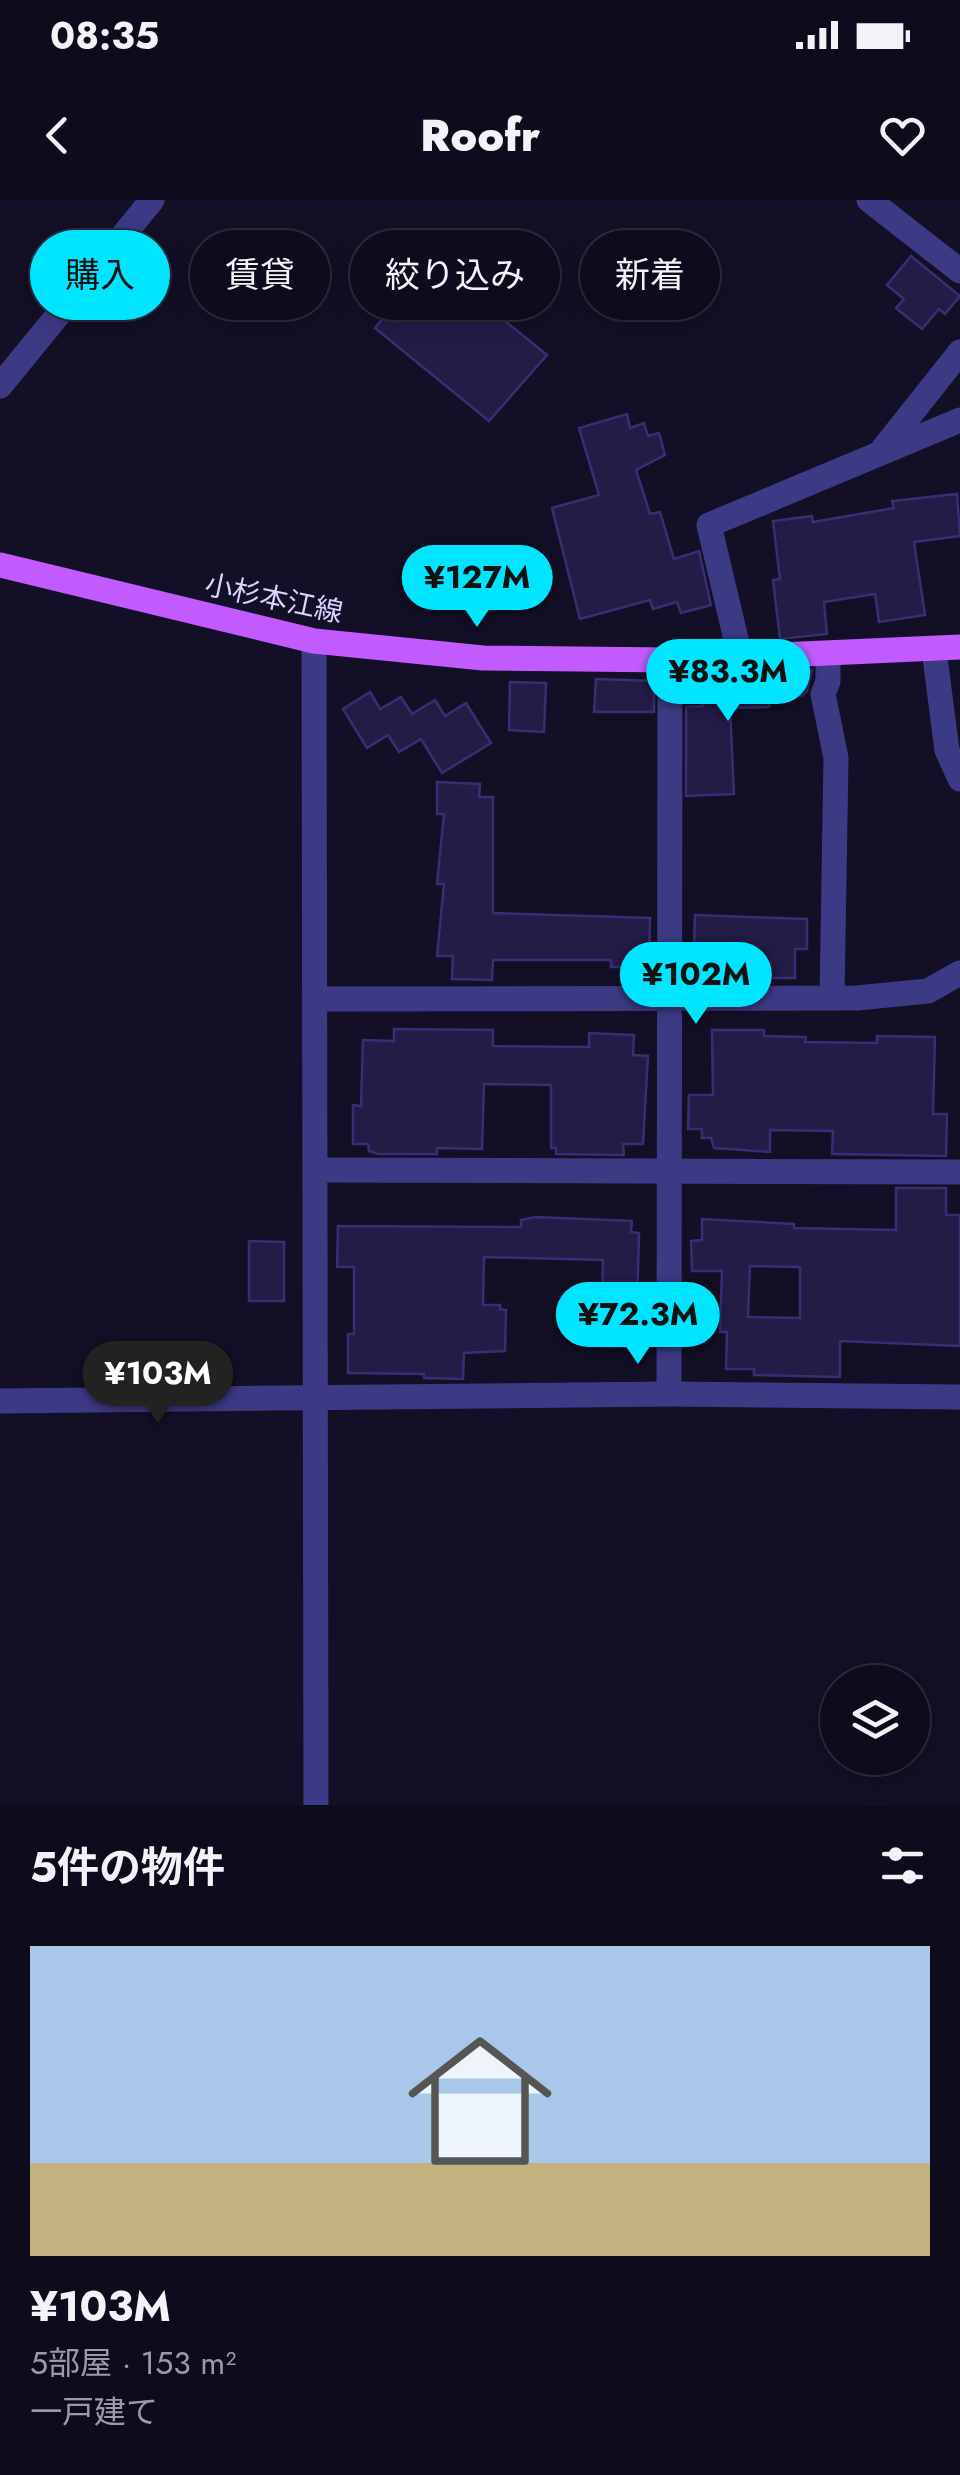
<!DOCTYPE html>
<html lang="ja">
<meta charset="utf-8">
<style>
body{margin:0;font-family:Jost,"Noto Sans JP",sans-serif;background:#1c1929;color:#f1f3f6;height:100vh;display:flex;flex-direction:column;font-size:38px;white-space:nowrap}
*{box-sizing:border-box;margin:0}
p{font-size:32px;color:#9b9ba3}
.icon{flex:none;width:55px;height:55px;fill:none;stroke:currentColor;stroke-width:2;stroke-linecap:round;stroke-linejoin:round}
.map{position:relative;height:1605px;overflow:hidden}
.details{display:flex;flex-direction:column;background:#0e0b1c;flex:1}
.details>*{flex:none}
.hud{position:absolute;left:30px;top:30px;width:900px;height:90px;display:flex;gap:20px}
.buttons{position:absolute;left:820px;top:1465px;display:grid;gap:20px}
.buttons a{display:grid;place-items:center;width:110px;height:110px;border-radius:50%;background:#0e0b1c;box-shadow:0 5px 25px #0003,0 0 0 2px #2e2b3b;font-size:50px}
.price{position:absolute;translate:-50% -85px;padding:0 22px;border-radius:35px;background:#00e5ff;color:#111;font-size:32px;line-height:65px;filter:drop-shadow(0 2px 5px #0008)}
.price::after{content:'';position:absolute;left:50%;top:60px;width:30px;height:22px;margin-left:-15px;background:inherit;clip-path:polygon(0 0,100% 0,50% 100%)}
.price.on{background:#222;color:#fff}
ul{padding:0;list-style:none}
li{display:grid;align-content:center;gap:20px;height:530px;padding:0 30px}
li+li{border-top:2px solid #2e2b3b}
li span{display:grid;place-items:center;height:310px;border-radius:0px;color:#555}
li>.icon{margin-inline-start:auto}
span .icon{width:180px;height:180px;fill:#fffc;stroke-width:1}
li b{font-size:42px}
h2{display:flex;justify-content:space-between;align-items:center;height:120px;padding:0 30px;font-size:42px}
.chip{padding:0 35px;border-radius:45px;background:#0e0b1c;box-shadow:0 5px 25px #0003,0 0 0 2px #2e2b3b;font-size:35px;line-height:90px}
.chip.on{background:#00e5ff;color:#111}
.status{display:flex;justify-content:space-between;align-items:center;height:70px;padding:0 50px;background:#0e0b1c;direction:ltr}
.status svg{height:28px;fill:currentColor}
header{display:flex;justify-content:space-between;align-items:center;height:130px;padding:0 30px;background:#0e0b1c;font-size:45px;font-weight:800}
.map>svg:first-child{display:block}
.building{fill:#241b47;stroke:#3b2d73;stroke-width:2.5;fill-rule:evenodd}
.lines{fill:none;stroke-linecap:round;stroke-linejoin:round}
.minor{stroke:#3d3a85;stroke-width:25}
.major{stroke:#c25bff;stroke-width:25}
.labels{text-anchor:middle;stroke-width:8;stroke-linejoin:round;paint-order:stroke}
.street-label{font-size:28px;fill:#d9d4ff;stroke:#130f26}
</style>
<div class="status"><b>08:35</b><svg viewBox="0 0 49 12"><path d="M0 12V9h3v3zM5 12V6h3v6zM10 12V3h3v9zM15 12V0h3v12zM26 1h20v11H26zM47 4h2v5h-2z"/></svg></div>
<header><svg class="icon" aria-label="back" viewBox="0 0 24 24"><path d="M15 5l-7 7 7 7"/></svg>Roofr<svg class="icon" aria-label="heart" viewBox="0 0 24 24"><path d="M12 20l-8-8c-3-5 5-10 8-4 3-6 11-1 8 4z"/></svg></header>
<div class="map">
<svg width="960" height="1605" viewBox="0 0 960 1605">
<rect width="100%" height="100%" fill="#130f26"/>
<!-- building -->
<g class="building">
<polygon points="911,56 960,96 945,114 939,109 922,129 896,108 904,99 887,85"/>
<polygon points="431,61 547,155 489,221 375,128"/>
<polygon points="627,214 630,228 644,223 648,236 659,233 665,255 636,270 650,314 660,312 674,359 699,351 711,405 681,413 677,402 653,409 650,400 580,419 552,308 599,295 579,228"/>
<polygon points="957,294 960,336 914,342 925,415 879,422 875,394 824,402 827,434 780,439 773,380 780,379 773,321 812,316 813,322 894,308 892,301"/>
<polygon points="812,470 807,491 802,496 769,495 769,507 730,508 734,594 686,596 686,507 703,506 702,476"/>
<polygon points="596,479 654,481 654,512 594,512"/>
<polygon points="510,482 546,483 544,532 509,530"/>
<polygon points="370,492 380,509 401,497 412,514 435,500 445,516 466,503 491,543 442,573 421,539 399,552 388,535 367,548 343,509"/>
<polygon points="437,582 480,584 479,597 493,597 493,713 650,718 649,767 611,767 611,760 493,760 492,780 452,779 453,756 437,756 444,684 437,684 444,614 437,614"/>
<polygon points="695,715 807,719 807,749 795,749 795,778 703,778 703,758 699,758 700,743 694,743"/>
<polygon points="394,829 493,830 493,846 589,847 589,833 634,835 633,855 648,856 643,944 623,944 624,955 556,954 556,948 551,948 551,885 484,884 482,949 437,948 437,954 378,954 369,951 368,944 353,944 353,905 361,906 363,840 394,841"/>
<polygon points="712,830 764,830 764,836 806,837 805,842 877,843 877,836 935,837 933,914 947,914 946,956 832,954 833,931 770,930 770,952 714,948 711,938 702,938 702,929 688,929 689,895 713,895"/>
<path d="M896 988H946V1015H960V1146L840 1141V1177L754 1175V1169H726L727 1132H720L722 1071H692L691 1041 702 1040V1019L794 1024V1028L896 1030ZM750 1066 800 1067V1118L748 1117Z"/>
<polygon points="535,1017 632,1021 631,1032 639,1033 636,1147 601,1146 603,1060 484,1057 483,1105 500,1105 500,1109 506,1110 505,1151 464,1153 463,1179 424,1178 424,1174 348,1173 348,1134 354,1134 354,1067 337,1067 338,1026 521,1027 521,1020"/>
<polygon points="249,1041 284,1042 284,1101 249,1101"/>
</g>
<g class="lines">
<!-- minor -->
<g class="minor">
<polyline points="869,0 960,71"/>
<polyline points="0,186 152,0"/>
<polyline points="883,249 960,152"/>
<polyline points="314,441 316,1605"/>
<polyline points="934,450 947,550 960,579"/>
<polyline points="828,454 828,481 823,494 836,558 832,798"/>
<polyline points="740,456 709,325 960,220"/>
<polyline points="317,799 857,798 928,791 960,773"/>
<polyline points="317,970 960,972"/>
<polyline points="669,1194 670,460"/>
<polyline points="0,1201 669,1194 960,1197"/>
</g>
<!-- major -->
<polyline class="major" points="0,365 314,441 483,458 670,460 960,447"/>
</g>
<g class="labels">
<!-- street labels -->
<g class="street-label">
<text transform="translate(274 398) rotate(12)" y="10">小杉本江線</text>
</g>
</g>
</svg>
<div class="buttons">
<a><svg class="icon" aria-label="layers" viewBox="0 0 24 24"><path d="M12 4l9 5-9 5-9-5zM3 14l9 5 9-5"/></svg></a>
</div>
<b class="price" style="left:477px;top:430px">¥127M</b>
<b class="price" style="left:728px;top:524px">¥83.3M</b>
<b class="price" style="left:696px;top:827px">¥102M</b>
<b class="price" style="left:638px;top:1167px">¥72.3M</b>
<b class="price on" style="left:158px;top:1226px">¥103M</b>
<div class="hud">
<a class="chip on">購入</a>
<a class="chip">賃貸</a>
<a class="chip">絞り込み</a>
<a class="chip">新着</a>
</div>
</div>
<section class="details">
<h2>5件の物件<svg class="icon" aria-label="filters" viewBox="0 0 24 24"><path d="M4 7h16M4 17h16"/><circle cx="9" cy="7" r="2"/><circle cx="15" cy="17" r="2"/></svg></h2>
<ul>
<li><span style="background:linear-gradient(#a9c7e8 70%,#c2b280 0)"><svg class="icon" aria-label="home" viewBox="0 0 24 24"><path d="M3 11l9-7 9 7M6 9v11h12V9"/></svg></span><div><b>¥103M</b><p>5部屋 · 153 m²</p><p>一戸建て</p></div></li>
</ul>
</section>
